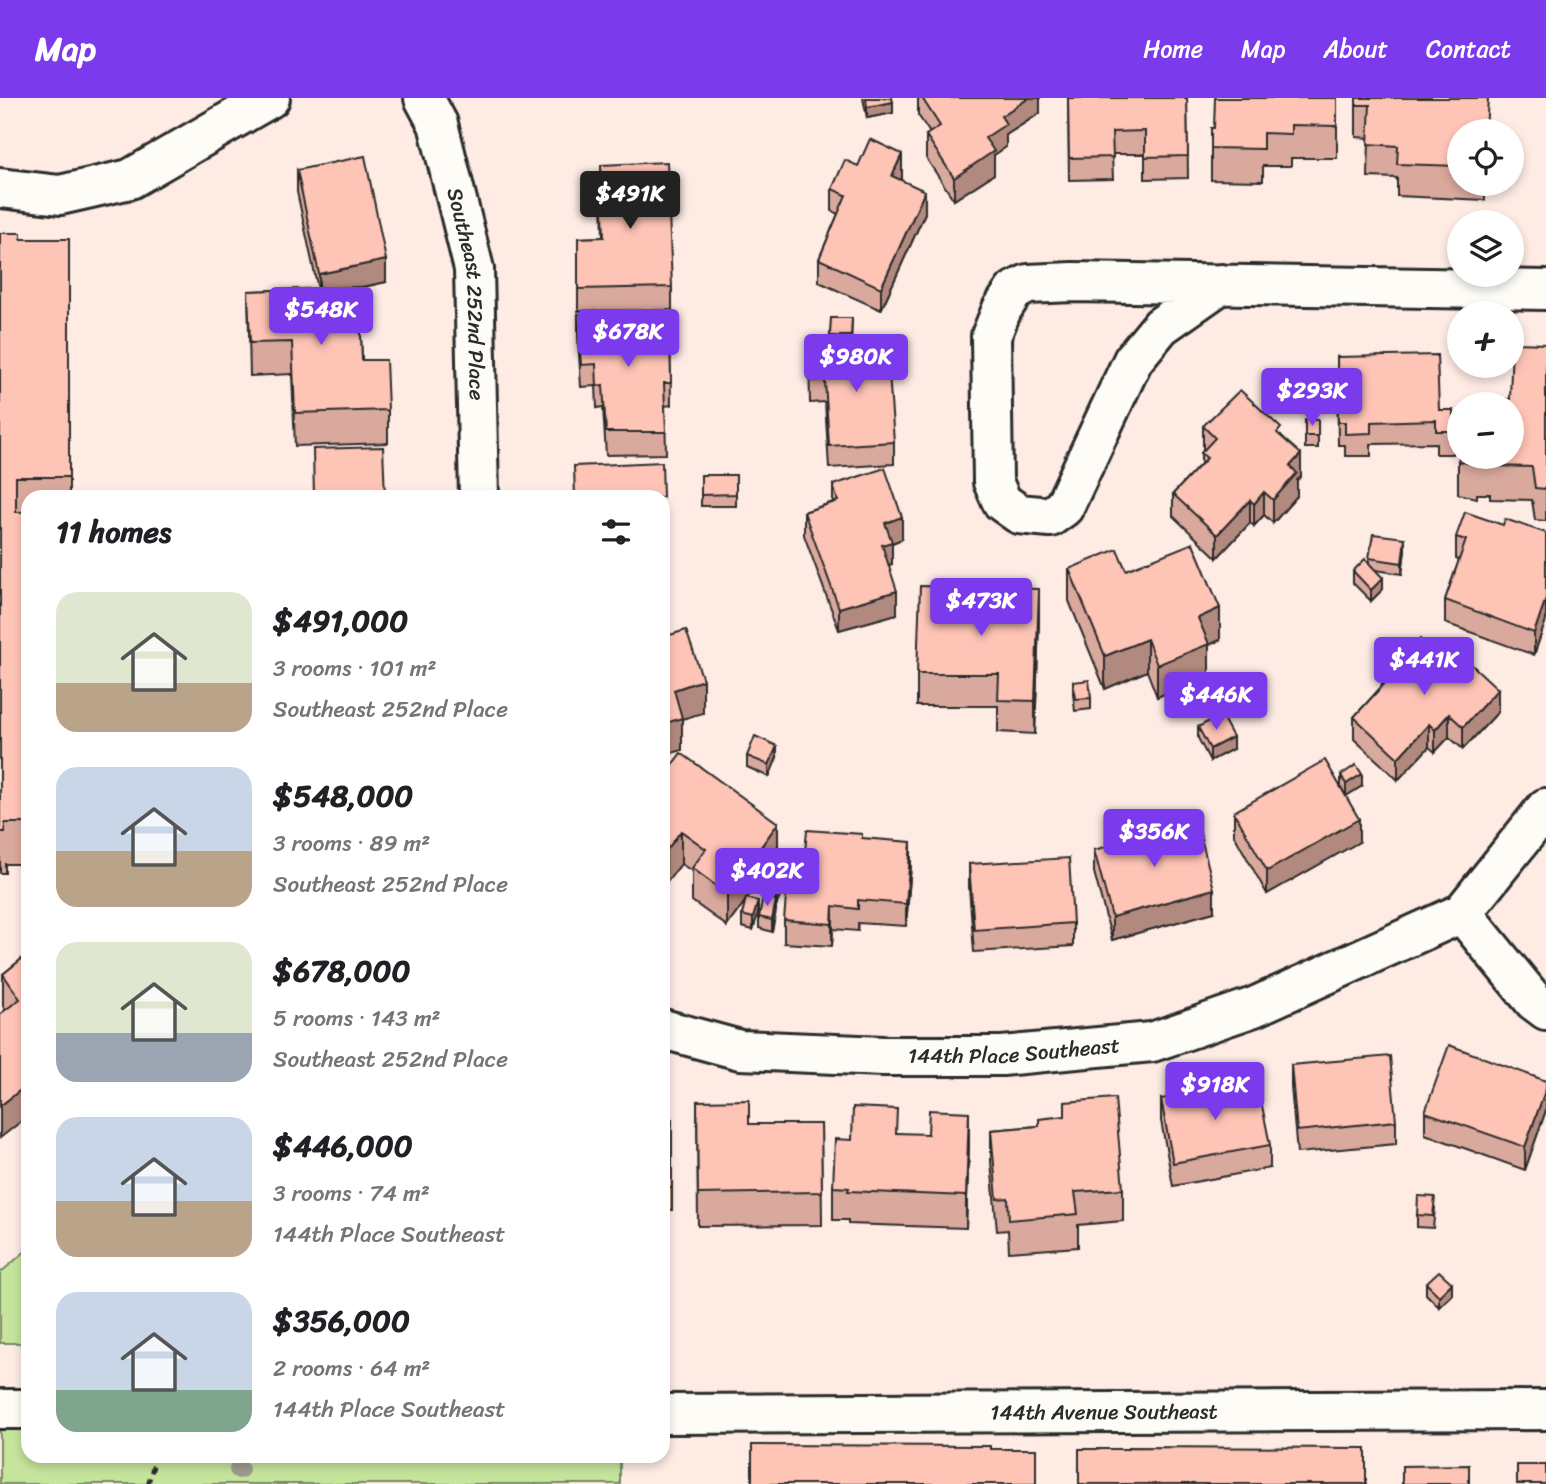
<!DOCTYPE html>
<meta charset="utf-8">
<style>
body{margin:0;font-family:Sriracha,sans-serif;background:#f6f6f6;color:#202124;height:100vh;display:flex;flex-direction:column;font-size:26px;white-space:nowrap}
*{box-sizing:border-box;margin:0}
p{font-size:23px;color:#757577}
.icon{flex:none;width:38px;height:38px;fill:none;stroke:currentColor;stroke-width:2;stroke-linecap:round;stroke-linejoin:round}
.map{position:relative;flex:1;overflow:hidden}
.side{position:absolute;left:21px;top:392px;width:649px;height:973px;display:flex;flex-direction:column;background:#fff;border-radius:21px;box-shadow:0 4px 10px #0003}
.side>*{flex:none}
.fabs{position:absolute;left:1447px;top:21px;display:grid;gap:14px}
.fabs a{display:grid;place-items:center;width:77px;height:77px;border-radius:50%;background:#fff;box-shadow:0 4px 10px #0003;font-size:35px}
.price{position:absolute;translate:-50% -60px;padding:0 16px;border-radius:7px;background:#7c3aed;color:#fff;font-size:23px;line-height:46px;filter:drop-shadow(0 2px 4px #0008)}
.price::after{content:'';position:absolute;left:50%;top:42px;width:21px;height:16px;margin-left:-10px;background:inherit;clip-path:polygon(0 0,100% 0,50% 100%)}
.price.active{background:#222;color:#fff}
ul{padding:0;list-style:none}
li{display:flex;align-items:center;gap:21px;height:175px;padding:0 35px}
li span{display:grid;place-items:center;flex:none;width:196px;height:140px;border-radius:21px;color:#555}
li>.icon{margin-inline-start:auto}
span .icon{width:84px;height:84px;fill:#fffc;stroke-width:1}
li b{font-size:30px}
h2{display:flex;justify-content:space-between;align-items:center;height:84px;padding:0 35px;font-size:30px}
header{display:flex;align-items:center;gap:42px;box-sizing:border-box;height:98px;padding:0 35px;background:#7c3aed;color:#fff}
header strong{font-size:33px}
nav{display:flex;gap:38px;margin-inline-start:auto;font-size:24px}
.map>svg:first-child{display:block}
.green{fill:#c5e49c;stroke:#788864;stroke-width:2}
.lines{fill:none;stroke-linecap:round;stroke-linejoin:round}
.minor-casing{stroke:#2b2b2b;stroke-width:44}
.path{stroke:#2b2b2b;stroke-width:4.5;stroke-dasharray:7 5;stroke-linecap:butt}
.minor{stroke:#fdfcf7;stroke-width:38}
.tree{fill:#9f9b8e}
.wall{fill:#daa99d;stroke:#2b2b2b;stroke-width:2}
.shaded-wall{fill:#b2897f;stroke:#2b2b2b;stroke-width:2}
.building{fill:#fec4b6;stroke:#2b2b2b;stroke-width:2}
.labels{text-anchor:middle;stroke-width:5;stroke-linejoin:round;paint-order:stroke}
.street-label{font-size:21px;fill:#2b2b2b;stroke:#fdfcf7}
</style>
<header>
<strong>Map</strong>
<nav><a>Home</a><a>Map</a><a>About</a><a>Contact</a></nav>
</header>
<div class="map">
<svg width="1546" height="1386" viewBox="0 0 1546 1386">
<rect width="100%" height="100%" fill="#fdebe4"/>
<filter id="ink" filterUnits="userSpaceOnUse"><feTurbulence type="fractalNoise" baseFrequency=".0143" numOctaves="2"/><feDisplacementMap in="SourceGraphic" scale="14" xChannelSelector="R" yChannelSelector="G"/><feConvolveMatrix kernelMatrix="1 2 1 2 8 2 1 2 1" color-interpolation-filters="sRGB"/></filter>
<g filter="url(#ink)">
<!-- green -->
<g class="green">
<polygon points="28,1151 28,1245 0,1245 0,1175"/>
<polygon points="0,1311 28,1311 28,1358 620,1358 620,1386 0,1386"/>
</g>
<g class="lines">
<defs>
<g id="minor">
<path id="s1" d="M424 0 438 26 474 171 479 399"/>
<polyline points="0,90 60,97 130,81 270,0"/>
<polyline points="1221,186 1161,228 1133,262 1064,409 1050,419 1019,416 1002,404 993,384 991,238 1002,211 1014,193 1028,186 1073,184 1546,192"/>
<polyline points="1462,815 1534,903 1546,912"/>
<path id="s2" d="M663 931 740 952 883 958H1002L1152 944 1254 909 1462 815 1546 710"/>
<polyline points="0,1311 28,1311"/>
<path id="s3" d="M663 1316 1546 1312"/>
</g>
</defs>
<!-- minor casing -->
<use href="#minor" class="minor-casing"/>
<!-- path -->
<polyline class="path" points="148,1386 156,1358"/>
<!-- minor -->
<use href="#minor" class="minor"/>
</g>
<!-- trees -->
<circle class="tree" cx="239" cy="1371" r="10"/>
<!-- wall -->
<g class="wall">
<polygon points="863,0 892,0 893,15 867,20"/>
<polygon points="918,0 1040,0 1040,15 1006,37 1006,49 994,57 994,76 954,102 926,60 926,37 930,35 918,17"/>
<polygon points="1068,0 1187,0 1188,80 1145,81 1145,56 1112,56 1113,81 1069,82"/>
<polygon points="1337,0 1337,60 1291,60 1291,68 1263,68 1263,83 1211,82 1211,30"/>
<polygon points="1356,0 1460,33 1460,86 1485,86 1485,102 1397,98 1397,80 1368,79 1369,40 1356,39"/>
<polygon points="601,67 672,189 672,212 578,213 578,140 603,139"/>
<polygon points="858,68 902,79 901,82 925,115 881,212 819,184 819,161 838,116 832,113 832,91"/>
<polygon points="297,72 386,184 359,190 362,262 388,312 388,345 295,348 292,276 250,278 248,193 318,191 297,94"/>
<polygon points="0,135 21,141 69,141 69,399 28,399 28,766 5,766 5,775 0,775"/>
<polygon points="578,216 636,232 670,230 671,307 665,308 666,356 606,357 603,309 597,310 596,288 581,289 578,239"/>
<polygon points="831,220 852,220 851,249 894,344 894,366 829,370 825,304 810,305 809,258 823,257 823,251 843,250 830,249"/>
<polygon points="1546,246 1546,423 1535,422 1532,402 1490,401 1490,396 1477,396 1477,400 1458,396 1458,363 1460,359 1512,359 1510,301"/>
<polygon points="1337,259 1439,312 1453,312 1453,356 1436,356 1436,345 1371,346 1371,358 1345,358 1345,347 1338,347"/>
<rect x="1305" y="322" width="13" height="28"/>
<polygon points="1203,328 1281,338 1301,379 1297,382 1297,398 1273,425 1264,417 1254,428 1250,425 1217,460 1173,418 1173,396 1201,366 1201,355 1204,352 1203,351"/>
<rect x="701" y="377" width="35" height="31"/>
<polygon points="833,387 902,441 892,445 892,466 889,467 897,516 839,532 804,437 804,414 833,404"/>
<polygon points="663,415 665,482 665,505 663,505"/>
<polygon points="1503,427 1546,435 1546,522 1534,557 1445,525 1445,502 1459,462 1456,461 1456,439"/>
<polygon points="1405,452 1402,476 1376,472 1383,491 1371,503 1353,485 1353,473 1369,466 1369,460"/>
<polygon points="1069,471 1126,472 1220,542 1209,547 1209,578 1157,599 1147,573 1105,591 1069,503"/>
<polygon points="963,514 1039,523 1035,636 998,634 998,608 917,608 917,576"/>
<polygon points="1382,582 1498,614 1463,651 1449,639 1435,654 1429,649 1398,682 1354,641 1354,619 1382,588"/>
<polygon points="1073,584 1091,600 1091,611 1075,613 1073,596"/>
<polygon points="1198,629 1233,651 1210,663 1198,640"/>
<polygon points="747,658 777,659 769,679 747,669"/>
<polygon points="663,667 669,671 778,758 747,800 758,815 753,832 742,829 742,817 746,802 727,828 692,803 692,773 681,766 666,785 663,783"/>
<polygon points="1341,677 1362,688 1346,698 1341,689"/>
<polygon points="1234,714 1359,744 1267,796 1234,737"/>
<polygon points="862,740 911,767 906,828 858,825 858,833 833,831 832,848 784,845 784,822 804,766"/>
<polygon points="1094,752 1214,814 1112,842 1094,774"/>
<polygon points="969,766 1073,825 1073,848 974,854 969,789"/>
<polygon points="767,793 781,796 776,808 772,834 759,830 759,819 767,799"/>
<polygon points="28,856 0,1040 5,912 3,908 3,876"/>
<polygon points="1291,967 1396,1023 1396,1046 1297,1055 1291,989"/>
<polygon points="1546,983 1546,1012 1525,1072 1425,1036 1425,1014"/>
<polygon points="1161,1001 1270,1047 1270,1070 1173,1088 1161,1023"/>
<polygon points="697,1003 749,1026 821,1026 822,1127 698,1128"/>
<polygon points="1065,1004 1123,1091 1123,1123 1078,1127 1078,1149 1009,1154 1008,1132 997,1133 991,1064 991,1032 1039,1028 1065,1019"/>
<rect x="663" y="1022" width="9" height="90"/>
<polygon points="897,1035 969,1046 966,1130 848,1126 848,1122 833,1122 833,1089 852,1042"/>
<polygon points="1435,1110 1433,1130 1417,1129 1417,1117"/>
<polygon points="1426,1185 1452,1197 1439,1209 1426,1196"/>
</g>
<!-- shaded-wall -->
<g class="shaded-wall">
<polygon points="1029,0 1040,0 1040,15 1006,37 1006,49 994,57 994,76 954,102 954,80 1001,18"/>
<polygon points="893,4 893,15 867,20 867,9"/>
<polygon points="902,56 902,79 892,100 892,78"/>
<polygon points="925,93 925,115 881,212 881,190"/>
<polygon points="386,162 386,184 319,198 319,176"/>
<polygon points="1301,356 1301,379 1297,382 1297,398 1273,425 1273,402 1290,368"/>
<polygon points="1264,394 1264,417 1254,428 1254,406"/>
<polygon points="1250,402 1250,425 1217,460 1217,437"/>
<polygon points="902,419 902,441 892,445 892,466 882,469 882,447 885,425"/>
<polygon points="1405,440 1405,452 1402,476 1402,465"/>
<polygon points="1383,480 1383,491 1371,503 1371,492"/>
<polygon points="1039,491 1039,523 1035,636 1035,603"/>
<polygon points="897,493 897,516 839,532 839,510"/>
<polygon points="1546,500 1546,522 1534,557 1534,535"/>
<polygon points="1220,510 1220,542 1209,547 1209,578 1157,599 1157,567 1198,520"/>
<polygon points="1147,541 1147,573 1105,591 1105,558"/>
<polygon points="703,582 703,615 682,621 682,652 663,658 663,626 674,592"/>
<polygon points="1498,591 1498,614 1463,651 1463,629"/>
<polygon points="1449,616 1449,639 1435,654 1435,632"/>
<polygon points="1429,626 1429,649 1398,682 1398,660"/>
<polygon points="1233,639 1233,651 1210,663 1210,651"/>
<polygon points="777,648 777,659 769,679 769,667"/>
<polygon points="1362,676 1362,688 1346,698 1346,686"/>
<polygon points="1359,721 1359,744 1267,796 1267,773"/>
<polygon points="778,725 778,758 727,828 727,796"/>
<polygon points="681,733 681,766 666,785 666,753"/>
<polygon points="911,744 911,767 906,828 906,806"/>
<polygon points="781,784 781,796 776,808 776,797"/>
<polygon points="1214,791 1214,814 1112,842 1112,819"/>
<polygon points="776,802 776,813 772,834 772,822"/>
<polygon points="758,803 758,815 753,832 753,820"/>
<polygon points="833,808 833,831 832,848 832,826"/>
<polygon points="28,986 28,1018 0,1040 0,1008"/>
<polygon points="1546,990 1546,1012 1525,1072 1525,1049"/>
<polygon points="969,1014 969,1046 966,1130 966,1098"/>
<polygon points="1452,1185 1452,1197 1439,1209 1439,1198"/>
</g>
<!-- building -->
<g class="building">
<polygon points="866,0 892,0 893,4 867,9"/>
<polygon points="922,0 1029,0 1001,18 1006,26 985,40 994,53 954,80 926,37 940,28"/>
<polygon points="1068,0 1187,0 1188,58 1145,59 1145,33 1112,34 1113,59 1069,60"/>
<polygon points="1215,0 1337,0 1337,28 1291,27 1291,36 1263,35 1263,51 1211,50 1211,30 1214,30"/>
<polygon points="1356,0 1488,0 1486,33 1460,33 1460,68 1397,66 1398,48 1368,46 1370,7 1356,7"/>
<polygon points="870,41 902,56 892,78 925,93 881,190 819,161 846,97 832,91 845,62 858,68"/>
<polygon points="365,58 386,162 319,176 297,72"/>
<polygon points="667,64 672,189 578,191 578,140 604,139 601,67"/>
<polygon points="0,135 21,135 21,141 69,141 69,379 16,379 16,414 28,414 28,725 5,725 5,734 0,734"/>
<polygon points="359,189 362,262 386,262 388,312 295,315 292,244 250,245 248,193"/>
<polygon points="635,213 636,232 670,230 671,285 664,285 666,334 606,334 603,287 597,288 596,266 581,267 578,216"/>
<polygon points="831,220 852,220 851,238 830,238"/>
<polygon points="1512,245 1546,246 1546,391 1535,390 1532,369 1490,368 1490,363 1477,363 1477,367 1458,363 1460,356 1460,359 1512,359 1512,306 1493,306 1493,301 1510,301"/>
<polygon points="887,247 894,344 829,348 825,282 810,283 809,258 823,257 823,251"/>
<polygon points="1437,257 1439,312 1453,312 1453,333 1436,333 1436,322 1371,324 1371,335 1345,336 1345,324 1338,324 1337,259"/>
<polygon points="1240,292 1281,330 1277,335 1301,356 1290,368 1297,375 1273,402 1264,394 1254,406 1250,402 1217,437 1173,396 1207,360 1201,355 1215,340 1203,328"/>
<rect x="1305" y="322" width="13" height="16"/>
<polygon points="383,349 385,399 314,399 313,351"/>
<polygon points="662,364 663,399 575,399 574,368"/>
<polygon points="885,370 902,419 885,425 892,444 882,447 897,493 839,510 804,414 838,403 833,387"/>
<polygon points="701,377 736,377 736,396 701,397"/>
<polygon points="1465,414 1503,427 1505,421 1546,435 1546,500 1534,535 1445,502 1466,442 1456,439"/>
<polygon points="663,415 665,482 663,482"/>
<polygon points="1373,436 1405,440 1402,465 1369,460"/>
<polygon points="1193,445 1220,510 1198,520 1209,546 1157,567 1147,541 1105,558 1069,471 1117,451 1126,472"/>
<polygon points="1365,461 1383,480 1371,492 1353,473"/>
<polygon points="920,488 963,489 962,514 993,515 994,490 1039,491 1035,603 998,602 999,576 917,576"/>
<polygon points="686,532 703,582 674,592 682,620 663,626 663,539"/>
<polygon points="1420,541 1446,566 1458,554 1498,591 1463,629 1449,616 1435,632 1429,626 1398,660 1354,619 1385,585 1382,582"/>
<polygon points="1089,582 1091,600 1075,601 1073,584"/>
<polygon points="1221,617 1233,639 1210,651 1198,629"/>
<polygon points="755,638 777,648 769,667 747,658"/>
<polygon points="681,655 778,725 727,796 692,770 706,751 681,733 666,753 663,751 663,679"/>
<polygon points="1325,662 1359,721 1267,773 1234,714"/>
<polygon points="665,666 669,671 663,679 663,667"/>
<polygon points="1356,667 1362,676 1346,686 1341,677"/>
<polygon points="1197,724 1214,791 1112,819 1094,752"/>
<polygon points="807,732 862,736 862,740 911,744 906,806 858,802 858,811 833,808 832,826 784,822 789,765 804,766"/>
<polygon points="1069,760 1073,825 974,832 969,766"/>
<polygon points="772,781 781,784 776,797 767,793"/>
<polygon points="763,798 776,802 772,822 759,819"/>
<polygon points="746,800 758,803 753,820 742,817"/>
<polygon points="28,856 28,986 0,1008 0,916 20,901 3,876"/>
<polygon points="1449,947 1546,983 1546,990 1525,1049 1425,1014"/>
<polygon points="1390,958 1396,1023 1297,1033 1291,967"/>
<polygon points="1257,983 1270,1047 1173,1065 1161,1001"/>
<polygon points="1115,1000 1123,1091 1075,1094 1078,1116 1009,1122 1008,1100 997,1101 991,1032 1039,1028 1039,1021 1065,1018 1065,1004"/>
<polygon points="749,1002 749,1026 821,1026 822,1094 698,1096 697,1003"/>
<polygon points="853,1009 897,1011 896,1035 928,1036 929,1012 969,1014 966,1098 848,1093 849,1090 833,1089 835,1041 852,1042"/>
<rect x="663" y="1022" width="9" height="68"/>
<polygon points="1418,1098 1435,1099 1433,1118 1417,1117"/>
<polygon points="1439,1173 1452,1185 1439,1198 1426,1185"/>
<polygon points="752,1347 990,1348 990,1351 1036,1351 1036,1386 752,1386"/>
<polygon points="1129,1349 1366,1350 1366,1386 1079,1386 1079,1351 1129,1351"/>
<polygon points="1469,1367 1469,1386 1402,1386 1402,1368"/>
<rect x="1517" y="1367" width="29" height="19"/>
</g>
</g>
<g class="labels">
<!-- street labels -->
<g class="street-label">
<text dy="7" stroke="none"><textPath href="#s1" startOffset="203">Southeast 252nd Place</textPath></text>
<text dy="7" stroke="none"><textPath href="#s2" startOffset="354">144th Place Southeast</textPath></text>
<text dy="7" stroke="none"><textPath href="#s3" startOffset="441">144th Avenue Southeast</textPath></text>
</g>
</g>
</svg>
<div class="fabs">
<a><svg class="icon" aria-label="locate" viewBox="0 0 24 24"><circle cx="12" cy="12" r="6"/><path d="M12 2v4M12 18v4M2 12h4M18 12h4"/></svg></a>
<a><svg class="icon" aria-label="layers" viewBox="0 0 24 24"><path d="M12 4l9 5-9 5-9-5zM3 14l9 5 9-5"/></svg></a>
<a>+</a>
<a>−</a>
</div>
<b class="price active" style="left:630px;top:133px">$491K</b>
<b class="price" style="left:321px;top:249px">$548K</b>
<b class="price" style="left:628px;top:271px">$678K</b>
<b class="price" style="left:856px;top:296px">$980K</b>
<b class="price" style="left:1312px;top:330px">$293K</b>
<b class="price" style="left:981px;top:540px">$473K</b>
<b class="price" style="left:1424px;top:599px">$441K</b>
<b class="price" style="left:1216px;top:634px">$446K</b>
<b class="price" style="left:1154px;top:771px">$356K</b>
<b class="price" style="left:767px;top:810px">$402K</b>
<b class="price" style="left:1215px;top:1024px">$918K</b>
<section class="side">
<h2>11 homes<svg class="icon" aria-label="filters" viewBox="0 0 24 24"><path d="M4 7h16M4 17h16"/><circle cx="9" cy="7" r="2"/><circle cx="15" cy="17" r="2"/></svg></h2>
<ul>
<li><span style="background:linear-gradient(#dfe7d0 65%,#b9a48a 0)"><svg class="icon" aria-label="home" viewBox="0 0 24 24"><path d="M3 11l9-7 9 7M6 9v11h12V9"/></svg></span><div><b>$491,000</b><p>3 rooms · 101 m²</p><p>Southeast 252nd Place</p></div></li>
<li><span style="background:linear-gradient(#c9d6e8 60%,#b9a48a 0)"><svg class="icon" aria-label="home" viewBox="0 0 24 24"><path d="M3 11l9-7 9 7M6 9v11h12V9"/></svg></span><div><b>$548,000</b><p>3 rooms · 89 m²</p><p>Southeast 252nd Place</p></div></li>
<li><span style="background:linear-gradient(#dfe7d0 65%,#9aa5b1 0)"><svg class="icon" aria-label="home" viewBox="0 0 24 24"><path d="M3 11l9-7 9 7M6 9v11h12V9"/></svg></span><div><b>$678,000</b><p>5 rooms · 143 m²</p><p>Southeast 252nd Place</p></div></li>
<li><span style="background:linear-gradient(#c9d6e8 60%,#b9a48a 0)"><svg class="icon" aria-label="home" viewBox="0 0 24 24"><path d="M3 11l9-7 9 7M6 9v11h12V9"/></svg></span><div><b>$446,000</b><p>3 rooms · 74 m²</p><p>144th Place Southeast</p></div></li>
<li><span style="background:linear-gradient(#c9d6e8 70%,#7fa58c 0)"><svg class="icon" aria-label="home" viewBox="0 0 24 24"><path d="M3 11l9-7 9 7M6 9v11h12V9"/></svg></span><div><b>$356,000</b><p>2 rooms · 64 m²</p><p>144th Place Southeast</p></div></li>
</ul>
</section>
</div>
